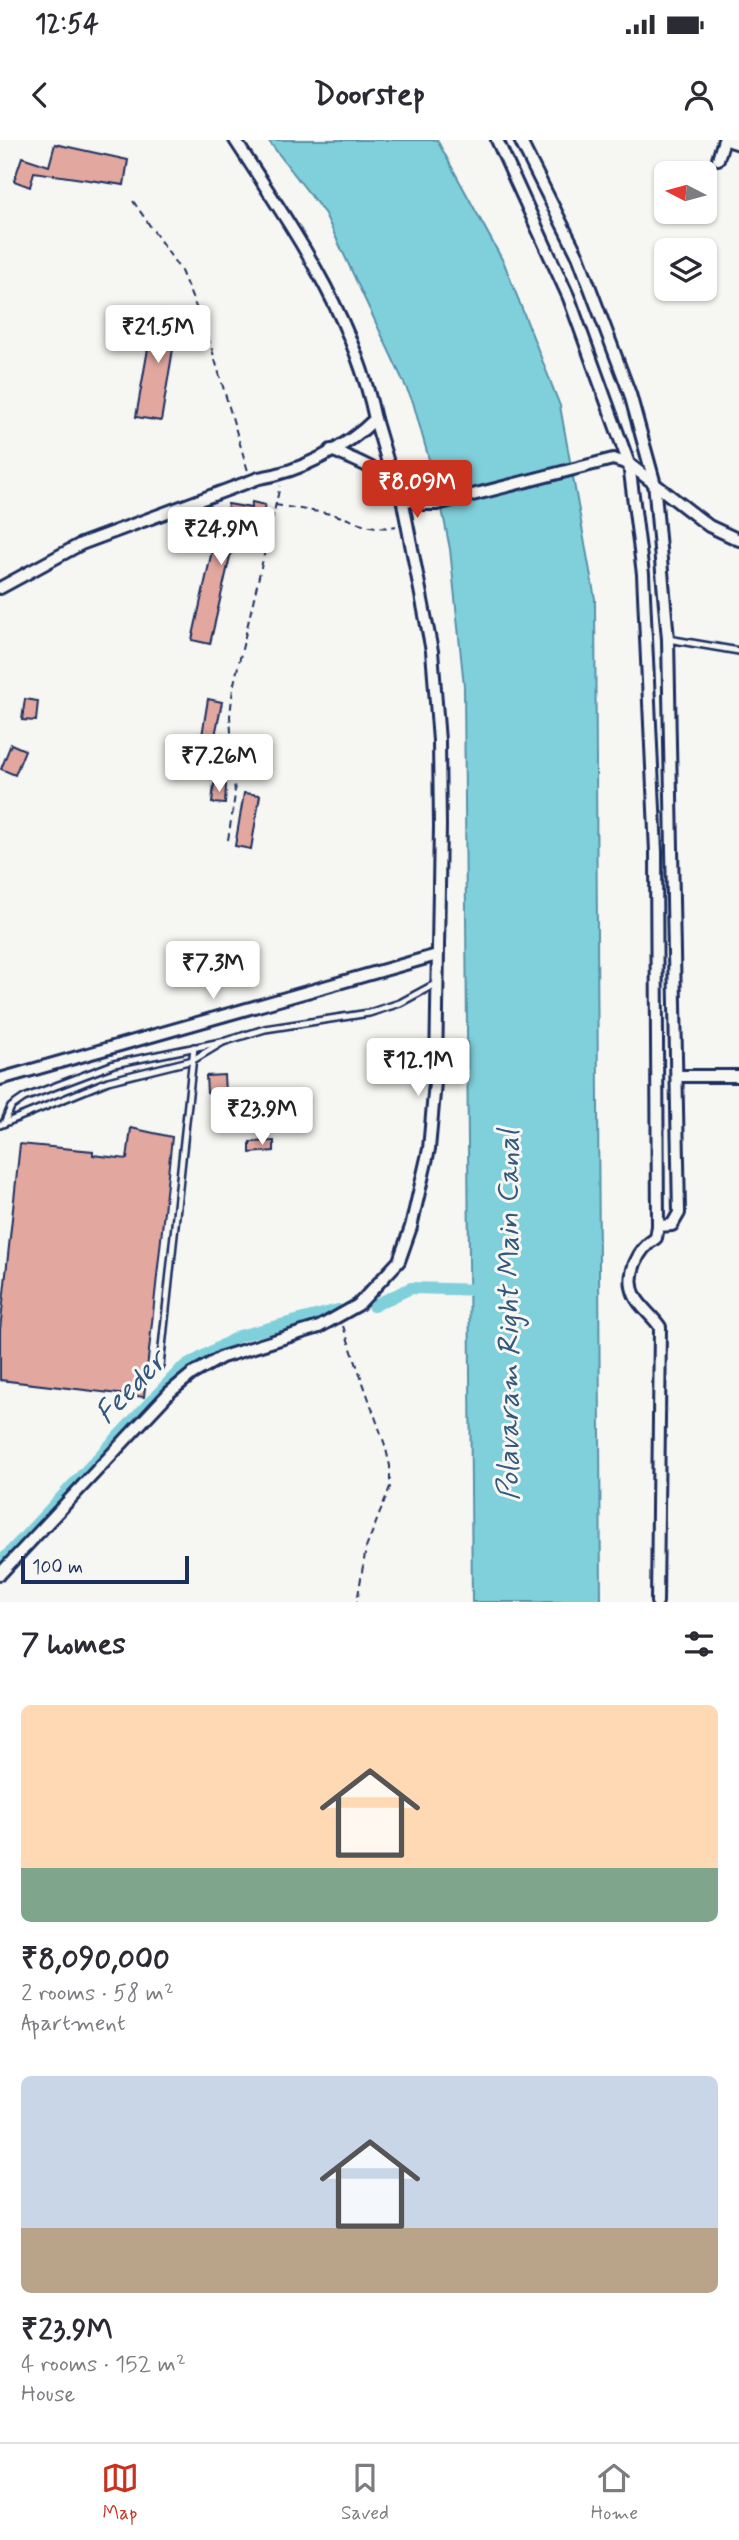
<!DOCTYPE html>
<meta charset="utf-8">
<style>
body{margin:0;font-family:Mynerve,sans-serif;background:#f2f2f3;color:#2b2b33;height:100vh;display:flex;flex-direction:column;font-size:26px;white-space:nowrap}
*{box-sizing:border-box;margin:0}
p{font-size:23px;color:#7c7c81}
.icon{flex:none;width:38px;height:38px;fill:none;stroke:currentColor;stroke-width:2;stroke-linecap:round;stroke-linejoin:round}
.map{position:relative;height:1462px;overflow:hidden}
.details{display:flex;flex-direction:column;background:#fff;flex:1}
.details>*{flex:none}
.needle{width:46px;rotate:276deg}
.buttons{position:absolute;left:654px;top:21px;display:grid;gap:14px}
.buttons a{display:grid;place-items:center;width:63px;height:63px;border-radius:10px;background:#fff;box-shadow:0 2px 5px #0004;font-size:35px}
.scale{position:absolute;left:21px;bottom:18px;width:168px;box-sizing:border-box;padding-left:7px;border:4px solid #1b2f5e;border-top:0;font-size:19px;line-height:24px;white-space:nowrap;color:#1b2f5e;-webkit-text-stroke:5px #f6f6f2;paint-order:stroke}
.price{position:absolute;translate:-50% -60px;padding:0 16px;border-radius:7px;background:#fff;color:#222;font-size:23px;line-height:46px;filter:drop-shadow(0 2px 4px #0008)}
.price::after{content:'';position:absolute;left:50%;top:42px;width:21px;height:16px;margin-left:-10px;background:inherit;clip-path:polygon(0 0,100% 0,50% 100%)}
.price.on{background:#c8321e;color:#fff}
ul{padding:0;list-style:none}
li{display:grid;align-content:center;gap:14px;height:371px;padding:0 21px}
li span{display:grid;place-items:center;height:217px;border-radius:10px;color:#555}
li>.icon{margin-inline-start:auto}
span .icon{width:126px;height:126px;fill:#fffc;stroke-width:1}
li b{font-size:30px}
h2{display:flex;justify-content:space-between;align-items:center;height:84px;padding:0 21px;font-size:30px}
.status{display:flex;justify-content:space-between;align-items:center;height:49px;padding:0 35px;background:#fff;direction:ltr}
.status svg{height:19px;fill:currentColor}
header{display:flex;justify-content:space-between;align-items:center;height:91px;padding:0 21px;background:#fff;font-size:32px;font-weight:800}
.dock{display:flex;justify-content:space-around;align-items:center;height:98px;border-top:2px solid #e1e1e2;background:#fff;font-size:19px;color:#7c7c81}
.dock a{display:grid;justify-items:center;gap:4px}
.dock .on{color:#c8321e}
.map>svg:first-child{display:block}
.water{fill:#80d0db;stroke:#5890a9;stroke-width:2}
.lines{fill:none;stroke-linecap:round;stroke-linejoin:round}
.canal{stroke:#80d0db;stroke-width:12}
.building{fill:#e2a89f;stroke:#1b2f5e;stroke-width:2}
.lane-casing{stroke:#1b2f5e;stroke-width:10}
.street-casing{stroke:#1b2f5e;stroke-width:16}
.path{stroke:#1b2f5e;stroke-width:2;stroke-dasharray:7 5;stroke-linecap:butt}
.lane{stroke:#f6f6f2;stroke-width:5}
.street{stroke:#f6f6f2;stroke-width:10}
.labels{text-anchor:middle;stroke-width:6;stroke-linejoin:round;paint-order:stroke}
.water-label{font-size:30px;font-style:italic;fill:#34577d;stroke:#f6f6f2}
</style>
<div class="status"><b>12:54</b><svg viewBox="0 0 49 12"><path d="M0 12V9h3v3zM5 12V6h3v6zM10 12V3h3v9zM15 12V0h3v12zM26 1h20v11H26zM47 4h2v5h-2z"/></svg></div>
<header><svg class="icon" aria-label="back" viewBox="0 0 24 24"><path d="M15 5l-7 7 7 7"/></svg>Doorstep<svg class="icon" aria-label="person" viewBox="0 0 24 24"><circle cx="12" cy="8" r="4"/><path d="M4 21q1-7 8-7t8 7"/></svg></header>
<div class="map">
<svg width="739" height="1462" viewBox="0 0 739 1462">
<rect width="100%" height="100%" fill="#f6f6f2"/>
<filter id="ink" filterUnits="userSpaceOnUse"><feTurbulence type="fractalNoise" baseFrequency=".0143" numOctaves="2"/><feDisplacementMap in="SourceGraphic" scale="14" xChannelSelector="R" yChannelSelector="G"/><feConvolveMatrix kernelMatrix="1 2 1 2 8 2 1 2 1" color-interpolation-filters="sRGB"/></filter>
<g filter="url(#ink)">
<!-- water -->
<polygon class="water" points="268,0 437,0 504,123 560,266 595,459 601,1462 472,1462 464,546 450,409 440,359 413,262 325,74"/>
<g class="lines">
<!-- canal -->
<g class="canal">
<polyline points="373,1166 411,1148 484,1150"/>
<polyline points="0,1423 181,1229 239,1196 338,1170"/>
</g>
</g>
<!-- building -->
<g class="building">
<polygon points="55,4 128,20 124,45 34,32 30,47 14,41 22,17 49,26"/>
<polygon points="155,169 179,173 161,281 136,277"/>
<polygon points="252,362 265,365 261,382 239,377 210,504 192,500 220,375 226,376 228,364 251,368"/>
<polygon points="25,559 38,561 36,581 22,580"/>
<polygon points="208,559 222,562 212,610 200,608"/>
<polygon points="11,604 25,610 15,635 1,629"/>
<polygon points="214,644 226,645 225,664 212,663"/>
<polygon points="244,653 260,655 251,709 235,706"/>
<polygon points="224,935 225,952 207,953 206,936"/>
<polygon points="131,988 172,997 144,1257 0,1240 0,1190 20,1004 93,1011 93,1015 127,1019"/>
<polygon points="274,1001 274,1011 250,1013 250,1002"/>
</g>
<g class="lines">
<defs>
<g id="lane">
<polyline points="668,499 739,511"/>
<polyline points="5,981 11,967 24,958 114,924 226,901 265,889 369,873 400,863 437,843"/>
<polyline points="0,985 108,941 193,920 223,902"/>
<polyline points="160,1226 194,907"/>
</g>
<g id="street">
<path d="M497 0 569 158 629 324 643 434 656 712 658 1086 656 1098C638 1109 625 1135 635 1156 640 1167 653 1176 660 1187L657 1462"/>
<polyline points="520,0 578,116 630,254 654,341 668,499 679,1073 672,1085 658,1086"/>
<polyline points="727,0 739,4"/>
<polyline points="718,19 724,0"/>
<polyline points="375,279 394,343"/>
<polyline points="402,358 421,364 437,364 613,319 629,324 709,386 739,400"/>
<path d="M0 448 81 404 259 338C299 332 346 308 375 279 353 174 292 88 235 0"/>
<polyline points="677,936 739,936"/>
<polyline points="0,939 437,815"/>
<path d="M0 1434 170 1252 192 1234 222 1217 319 1187 358 1165 399 1121 411 1087 429 1009 436 931 440 686 439 601 432 511 402 358C387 330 359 322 331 310"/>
</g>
</defs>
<!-- lane casing -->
<use href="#lane" class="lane-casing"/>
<!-- street casing -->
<use href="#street" class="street-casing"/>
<!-- path -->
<g class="path">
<polyline points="133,61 181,131 208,196 248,331"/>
<path d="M275 365C294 368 313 371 331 374 354 379 372 392 396 386"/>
<polyline points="228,700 235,655 230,576 233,548 280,346"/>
<polyline points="343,1186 385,1305 390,1326 390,1347 366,1408 357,1462"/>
</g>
<!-- lane -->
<use href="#lane" class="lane"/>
<!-- street -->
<use href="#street" class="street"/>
</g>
</g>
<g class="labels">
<!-- water labels -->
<g class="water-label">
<text transform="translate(508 1175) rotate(-90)" y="10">Polavaram Right Main Canal</text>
<text transform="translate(130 1247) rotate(-46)" y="10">Feeder</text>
</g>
</g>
</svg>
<div class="buttons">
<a><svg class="needle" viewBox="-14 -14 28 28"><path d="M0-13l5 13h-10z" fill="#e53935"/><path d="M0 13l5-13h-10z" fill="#7c7c81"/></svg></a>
<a><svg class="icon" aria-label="layers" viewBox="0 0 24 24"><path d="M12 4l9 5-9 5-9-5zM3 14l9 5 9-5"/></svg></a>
</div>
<div class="scale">100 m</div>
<b class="price" style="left:158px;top:225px">₹21.5M</b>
<b class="price on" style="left:417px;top:380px">₹8.09M</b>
<b class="price" style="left:221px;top:427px">₹24.9M</b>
<b class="price" style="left:219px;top:654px">₹7.26M</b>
<b class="price" style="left:213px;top:861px">₹7.3M</b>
<b class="price" style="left:418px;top:958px">₹12.1M</b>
<b class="price" style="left:262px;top:1007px">₹23.9M</b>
</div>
<section class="details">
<h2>7 homes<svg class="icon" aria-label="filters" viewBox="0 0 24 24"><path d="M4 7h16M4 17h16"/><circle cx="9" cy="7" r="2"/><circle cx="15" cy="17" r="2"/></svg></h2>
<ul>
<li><span style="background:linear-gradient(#ffd9b3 75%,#7fa58c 0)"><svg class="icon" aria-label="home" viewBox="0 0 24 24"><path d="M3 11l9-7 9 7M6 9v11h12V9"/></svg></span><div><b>₹8,090,000</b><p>2 rooms · 58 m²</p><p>Apartment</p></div></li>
<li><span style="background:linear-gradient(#c9d6e8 70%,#b9a48a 0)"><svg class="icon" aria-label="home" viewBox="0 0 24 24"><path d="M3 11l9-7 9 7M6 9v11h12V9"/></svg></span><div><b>₹23.9M</b><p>4 rooms · 152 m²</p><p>House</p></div></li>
</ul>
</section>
<nav class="dock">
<a class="on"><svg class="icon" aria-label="map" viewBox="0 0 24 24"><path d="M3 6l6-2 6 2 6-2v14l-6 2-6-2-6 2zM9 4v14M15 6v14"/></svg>Map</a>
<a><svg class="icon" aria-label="saved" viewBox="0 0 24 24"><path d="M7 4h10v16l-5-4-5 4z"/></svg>Saved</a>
<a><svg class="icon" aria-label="home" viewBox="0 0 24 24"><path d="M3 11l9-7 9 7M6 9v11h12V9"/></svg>Home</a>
</nav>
